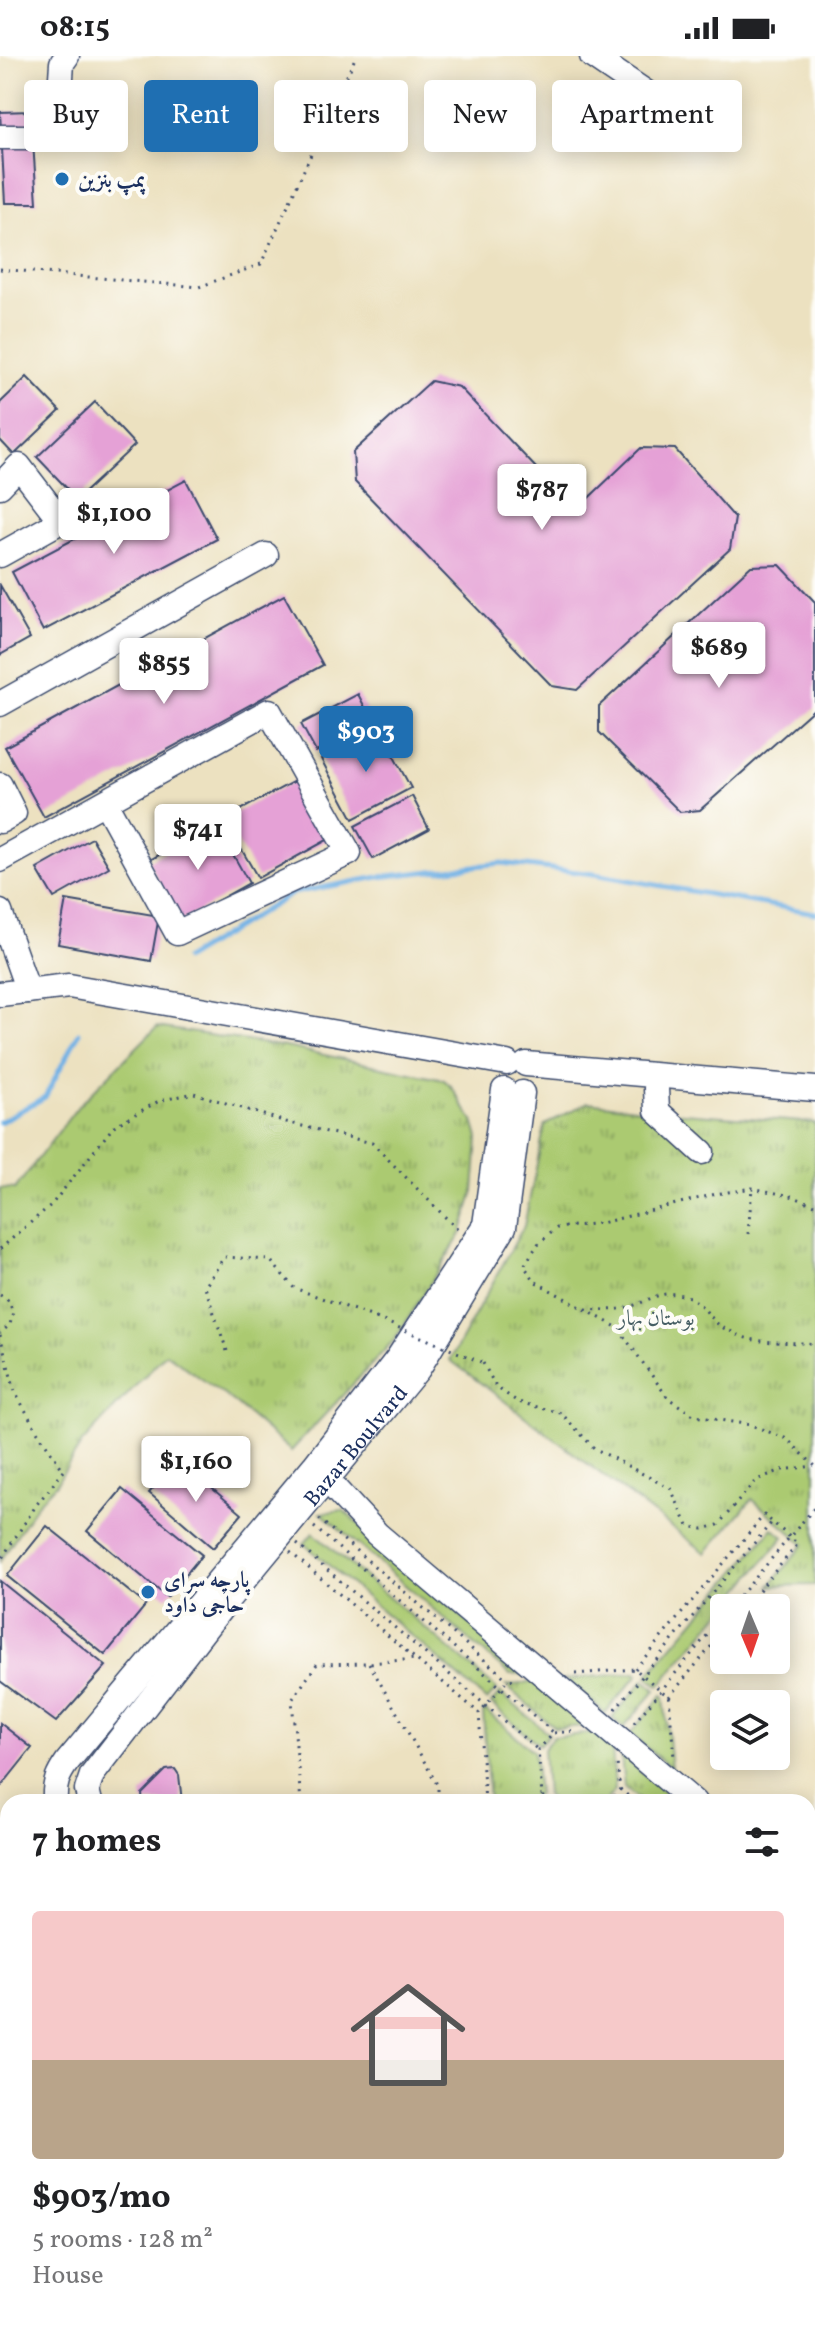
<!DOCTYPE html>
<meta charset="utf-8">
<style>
body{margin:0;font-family:Vollkorn,Amiri,serif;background:#f2f2f2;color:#202124;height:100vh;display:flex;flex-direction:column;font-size:30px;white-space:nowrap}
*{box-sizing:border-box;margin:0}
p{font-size:26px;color:#757577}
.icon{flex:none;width:44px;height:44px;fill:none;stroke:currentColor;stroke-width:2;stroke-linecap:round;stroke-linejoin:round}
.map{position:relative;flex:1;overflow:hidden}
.panel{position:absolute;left:0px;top:1738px;width:816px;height:538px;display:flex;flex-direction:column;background:#fff;border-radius:24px 24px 0 0;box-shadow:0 4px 20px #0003}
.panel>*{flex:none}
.hud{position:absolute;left:24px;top:24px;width:768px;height:72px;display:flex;gap:16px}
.needle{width:52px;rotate:178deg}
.buttons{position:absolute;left:710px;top:1538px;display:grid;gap:16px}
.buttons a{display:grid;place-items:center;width:80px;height:80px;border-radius:8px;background:#fff;box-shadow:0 4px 20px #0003;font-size:40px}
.price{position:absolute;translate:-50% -68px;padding:0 18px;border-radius:8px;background:#fff;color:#222;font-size:26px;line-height:52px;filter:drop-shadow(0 2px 4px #0008)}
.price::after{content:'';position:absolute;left:50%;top:48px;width:24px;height:18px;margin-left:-12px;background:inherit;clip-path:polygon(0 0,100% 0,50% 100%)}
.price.selected{background:#1f6fb2;color:#fff}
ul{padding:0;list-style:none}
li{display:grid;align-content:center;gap:16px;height:424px;padding:0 32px}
li span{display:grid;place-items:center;height:248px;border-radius:8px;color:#555}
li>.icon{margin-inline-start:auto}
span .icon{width:144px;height:144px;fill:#fffc;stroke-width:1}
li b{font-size:34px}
h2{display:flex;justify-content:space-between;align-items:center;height:96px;padding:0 32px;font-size:34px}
.chip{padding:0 28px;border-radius:8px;background:#fff;box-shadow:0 4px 20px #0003;font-size:28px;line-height:72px}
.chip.selected{background:#1f6fb2;color:#fff}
.status{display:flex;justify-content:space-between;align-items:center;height:56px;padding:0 40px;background:#fff;direction:ltr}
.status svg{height:22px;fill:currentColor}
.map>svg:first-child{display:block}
.grass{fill:url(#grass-tufts);stroke:#637c68;stroke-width:2}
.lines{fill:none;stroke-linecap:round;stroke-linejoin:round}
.stream{stroke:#71b1e5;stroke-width:5}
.building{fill:#e5a1d6}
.minor-casing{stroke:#3a4a6d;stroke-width:27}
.path{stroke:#3a4a6d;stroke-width:3;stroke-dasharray:2 6;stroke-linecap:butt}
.minor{stroke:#fff;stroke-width:24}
.path-bridge{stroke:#3a4a6d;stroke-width:3;stroke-dasharray:2 6;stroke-linecap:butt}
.poi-dot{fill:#1f6fb2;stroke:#fdfcf7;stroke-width:3}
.labels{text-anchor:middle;stroke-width:8;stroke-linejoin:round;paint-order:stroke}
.poi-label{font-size:22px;font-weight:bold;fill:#1b2f5e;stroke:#fdfcf7;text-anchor:start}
.park-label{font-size:22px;fill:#465e64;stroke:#fdfcf7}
.street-label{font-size:22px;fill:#1b2f5e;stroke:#fdfcf7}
</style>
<div class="status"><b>08:15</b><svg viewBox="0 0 49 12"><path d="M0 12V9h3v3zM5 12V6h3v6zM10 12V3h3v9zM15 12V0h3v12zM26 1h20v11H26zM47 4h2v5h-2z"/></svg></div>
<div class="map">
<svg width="815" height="2275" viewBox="0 0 815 2275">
<defs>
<pattern id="grass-tufts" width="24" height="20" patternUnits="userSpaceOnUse" patternTransform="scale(2)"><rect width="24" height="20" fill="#abca71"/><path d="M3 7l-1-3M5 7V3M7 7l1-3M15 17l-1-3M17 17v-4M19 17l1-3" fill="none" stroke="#8aa460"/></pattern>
</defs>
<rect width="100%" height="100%" fill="#fdfcf7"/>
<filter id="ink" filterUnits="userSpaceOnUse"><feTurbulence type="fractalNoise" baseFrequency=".0125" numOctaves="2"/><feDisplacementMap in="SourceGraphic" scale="16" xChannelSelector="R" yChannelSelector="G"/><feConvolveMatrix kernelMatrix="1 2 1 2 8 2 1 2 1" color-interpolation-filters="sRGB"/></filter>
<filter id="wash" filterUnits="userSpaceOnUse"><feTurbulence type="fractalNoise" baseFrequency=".006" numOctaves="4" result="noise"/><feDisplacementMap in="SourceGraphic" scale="32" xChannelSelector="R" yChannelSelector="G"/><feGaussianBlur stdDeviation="1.8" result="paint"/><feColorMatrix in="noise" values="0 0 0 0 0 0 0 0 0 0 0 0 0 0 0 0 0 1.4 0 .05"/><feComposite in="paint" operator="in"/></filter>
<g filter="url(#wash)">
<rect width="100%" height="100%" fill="#ece1c0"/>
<!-- grass -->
<g class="grass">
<polygon points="157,971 286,991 444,1024 451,1030 473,1065 478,1082 474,1135 461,1178 396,1282 291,1395 235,1347 166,1297 82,1387 56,1428 37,1448 0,1505 0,1132 15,1133 79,1049"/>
<polygon points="588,1046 657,1055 815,1067 815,1529 770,1530 804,1488 752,1443 706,1497 450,1304 524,1170 545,1069"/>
<polygon points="343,1454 526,1618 510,1619 321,1457"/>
<polygon points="773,1472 784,1481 659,1630 647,1620"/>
<polygon points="313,1477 497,1633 487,1645 304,1488"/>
<polygon points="636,1617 638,1619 605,1657 566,1623"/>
<polygon points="644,1624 656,1634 623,1672 612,1662"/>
<polygon points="535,1626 587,1670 555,1672 506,1630"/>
<polygon points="500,1637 549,1678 539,1689 491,1648"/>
<polygon points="662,1639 664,1641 671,1712 630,1678"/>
<polygon points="485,1654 534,1696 538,1738 531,1746 489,1746 483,1656"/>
<polygon points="596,1677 612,1691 615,1734 605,1746 555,1746 546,1739 543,1693 553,1681"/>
<polygon points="621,1699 673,1743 673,1746 642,1746 624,1731"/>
<polygon points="815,2197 815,2275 812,2275 808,2198"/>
</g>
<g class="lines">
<!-- stream -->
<g class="stream">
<polyline points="185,903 293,837 379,821 501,807 594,818 815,857"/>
<polyline points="0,1066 45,1041 79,977"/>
</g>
</g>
<g id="blocks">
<!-- building -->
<g class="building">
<polygon points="31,55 37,147 5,147 0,56"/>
<polygon points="27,321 60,355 14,399 0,384 0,347"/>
<polygon points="431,325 459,331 576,454 641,392 675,393 735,462 730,493 577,634 552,630 355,426 353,396"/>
<polygon points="95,346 135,389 77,443 37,401"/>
<polygon points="186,424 217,483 43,575 12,516"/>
<polygon points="780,509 815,546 815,652 700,754 680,756 599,676 599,650 751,510"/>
<polygon points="0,529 30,582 0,599"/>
<polygon points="284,539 323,609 44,761 5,691"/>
<polygon points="358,638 373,667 316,696 301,668"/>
<polygon points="379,673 411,732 353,763 321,703"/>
<polygon points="296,724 329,783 258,822 224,763"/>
<polygon points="412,740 429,773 373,803 355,770"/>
<polygon points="216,768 249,827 181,865 148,805"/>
<polygon points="92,782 109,811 54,842 37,813"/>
<polygon points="66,844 159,860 151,905 58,888"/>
<polygon points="178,1403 242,1458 213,1492 149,1437"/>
<polygon points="122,1433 202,1499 167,1541 87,1475"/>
<polygon points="47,1470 146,1549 105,1599 7,1520"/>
<polygon points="0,1525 106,1610 56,1666 0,1625"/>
<polygon points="0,1667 32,1692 0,1732"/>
<polygon points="175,1713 179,1719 182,1746 143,1746 142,1738 166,1714"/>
<polygon points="8,1821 8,2110 0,2106 0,1826"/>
<polygon points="133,2268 344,2268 330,2275 137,2275"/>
<polygon points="552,2268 571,2268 575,2275 541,2275"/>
<polygon points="624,2268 671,2268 672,2275 628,2275"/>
<polygon points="719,2268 764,2268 765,2273 762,2275 719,2275"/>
</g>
</g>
</g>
<g filter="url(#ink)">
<use href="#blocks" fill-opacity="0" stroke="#3a4a6d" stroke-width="2"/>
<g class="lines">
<defs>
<g id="minor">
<polyline points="592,0 654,42"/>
<polyline points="0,81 57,81 62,7 67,0"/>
<polyline points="0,430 19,410 61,465 0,499"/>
<polyline points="0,648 266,499"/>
<polyline points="0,729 14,757 0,765"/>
<polyline points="0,804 269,655 349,797 177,877 105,746"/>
<polyline points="0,856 28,935"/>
<polyline points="0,938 69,930 507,1007"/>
<polyline points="526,1008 815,1033"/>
<polyline points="656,1032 657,1055 702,1096"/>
<polyline points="326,1423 377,1478 694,1746"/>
<path d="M55 1744C54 1727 58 1719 67 1706L314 1410 398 1302 485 1169 504 1034"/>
<path id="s1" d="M90 1746 87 1734 92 1719 229 1542 418 1313 504 1171 522 1037"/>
<polyline points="0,1796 8,1788"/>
<polyline points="808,1826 815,1830"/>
<polyline points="0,2152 8,2158"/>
<polyline points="808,2169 815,2168"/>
<polyline points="0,2193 8,2193"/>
<polyline points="781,2268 782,2275"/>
<polyline points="434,2275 448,2268"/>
</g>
</defs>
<!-- minor casing -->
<use href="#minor" class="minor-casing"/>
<!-- path -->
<g class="path">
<polyline points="0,213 199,231 261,208 356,0"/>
<polyline points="815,1149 791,1140 752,1132 716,1138 601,1167 557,1172 538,1188 524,1210 536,1226 618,1272 668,1342 695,1360 751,1369 787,1383 815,1410"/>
<polyline points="748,1178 752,1132"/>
<polyline points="0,1193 52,1148 114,1070 159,1045 194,1037 286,1066 372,1087 459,1175"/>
<polyline points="0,1239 7,1243 13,1255 10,1269 0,1277"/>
<path d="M586 1253C601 1254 614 1255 629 1251 649 1245 659 1234 682 1239 700 1242 706 1258 719 1269 724 1273 731 1275 736 1278 757 1289 791 1285 815 1288"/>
<polyline points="0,1279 15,1336 37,1375 64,1415 37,1448 0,1505"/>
<polyline points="227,1295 205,1231 224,1201 270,1204 294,1232 376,1262"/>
<polyline points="483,1307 496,1331 518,1346 561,1357 594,1392 671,1433 688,1470 703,1473 718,1469 756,1424 782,1414 814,1410"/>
<polyline points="319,1463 508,1624"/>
<polyline points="314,1471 554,1677"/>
<polyline points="297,1488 538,1694"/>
<polyline points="290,1496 479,1657"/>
<polyline points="730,1552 815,1451"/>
<polyline points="369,1607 438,1730 438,1746"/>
<polyline points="635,1613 764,1459 798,1488 744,1552"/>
<polyline points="575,1618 635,1613 669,1641 674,1702"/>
<polyline points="669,1641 724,1575"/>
<polyline points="615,1653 772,1466"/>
<polyline points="634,1667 724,1559"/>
<polyline points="620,1733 635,1746"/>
<polyline points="301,1746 292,1644 317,1608 369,1607 415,1603"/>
<polyline points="485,1746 479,1657 508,1624 516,1623"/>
<polyline points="536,1746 542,1739"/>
<polyline points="551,1746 542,1739 538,1694 554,1677 577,1675"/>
<polyline points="608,1746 620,1733 617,1707"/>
<polyline points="808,1866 815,1866"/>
<polyline points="808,1877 815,1876"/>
<polyline points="808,1906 815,1901"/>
<polyline points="808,1977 815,2072"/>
<polyline points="808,2268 808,2275"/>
<polyline points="50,2275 52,2268"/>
<polyline points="55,2275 57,2268"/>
<polyline points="65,2275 68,2268"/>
<polyline points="91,2275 94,2268"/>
<polyline points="102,2275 104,2268"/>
</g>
<!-- minor -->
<use href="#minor" class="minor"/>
<!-- path-bridge -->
<polyline class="path-bridge" points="376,1262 483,1307"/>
</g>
</g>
<!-- markers -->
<g class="poi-dot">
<circle cx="62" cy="123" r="8"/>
<circle cx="148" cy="1536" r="8"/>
</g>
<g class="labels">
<!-- poi labels -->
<g class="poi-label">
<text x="78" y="131">پمپ بنزین</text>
<text x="164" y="1531">پارچه سرای<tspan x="164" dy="25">حاجی داود</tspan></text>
</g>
<!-- park labels -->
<g class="park-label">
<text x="656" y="1269">بوستان بهار</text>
</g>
<!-- street labels -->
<g class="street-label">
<text dy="8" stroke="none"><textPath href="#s1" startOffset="450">Bazar Boulvard</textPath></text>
</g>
</g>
</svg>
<div class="buttons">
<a><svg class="needle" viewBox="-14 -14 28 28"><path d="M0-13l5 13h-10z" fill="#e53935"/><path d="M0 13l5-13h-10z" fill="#757577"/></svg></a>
<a><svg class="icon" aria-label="layers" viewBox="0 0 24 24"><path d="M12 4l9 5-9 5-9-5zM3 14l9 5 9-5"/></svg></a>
</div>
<b class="price" style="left:542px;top:476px">$787</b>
<b class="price" style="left:114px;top:500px">$1,100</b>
<b class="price" style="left:719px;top:634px">$689</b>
<b class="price" style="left:164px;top:650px">$855</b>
<b class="price selected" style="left:366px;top:718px">$903</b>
<b class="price" style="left:198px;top:816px">$741</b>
<b class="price" style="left:196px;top:1448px">$1,160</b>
<div class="hud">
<a class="chip">Buy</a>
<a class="chip selected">Rent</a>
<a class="chip">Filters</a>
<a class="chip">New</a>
<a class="chip">Apartment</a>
</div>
<section class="panel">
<h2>7 homes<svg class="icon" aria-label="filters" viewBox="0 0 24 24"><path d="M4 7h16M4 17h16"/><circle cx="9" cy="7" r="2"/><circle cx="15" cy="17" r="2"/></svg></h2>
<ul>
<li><span style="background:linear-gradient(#f6c9c9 60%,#b9a48a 0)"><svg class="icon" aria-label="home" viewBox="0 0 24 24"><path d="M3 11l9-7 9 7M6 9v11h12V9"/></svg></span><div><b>$903/mo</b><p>5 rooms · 128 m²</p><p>House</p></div></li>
</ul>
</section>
</div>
